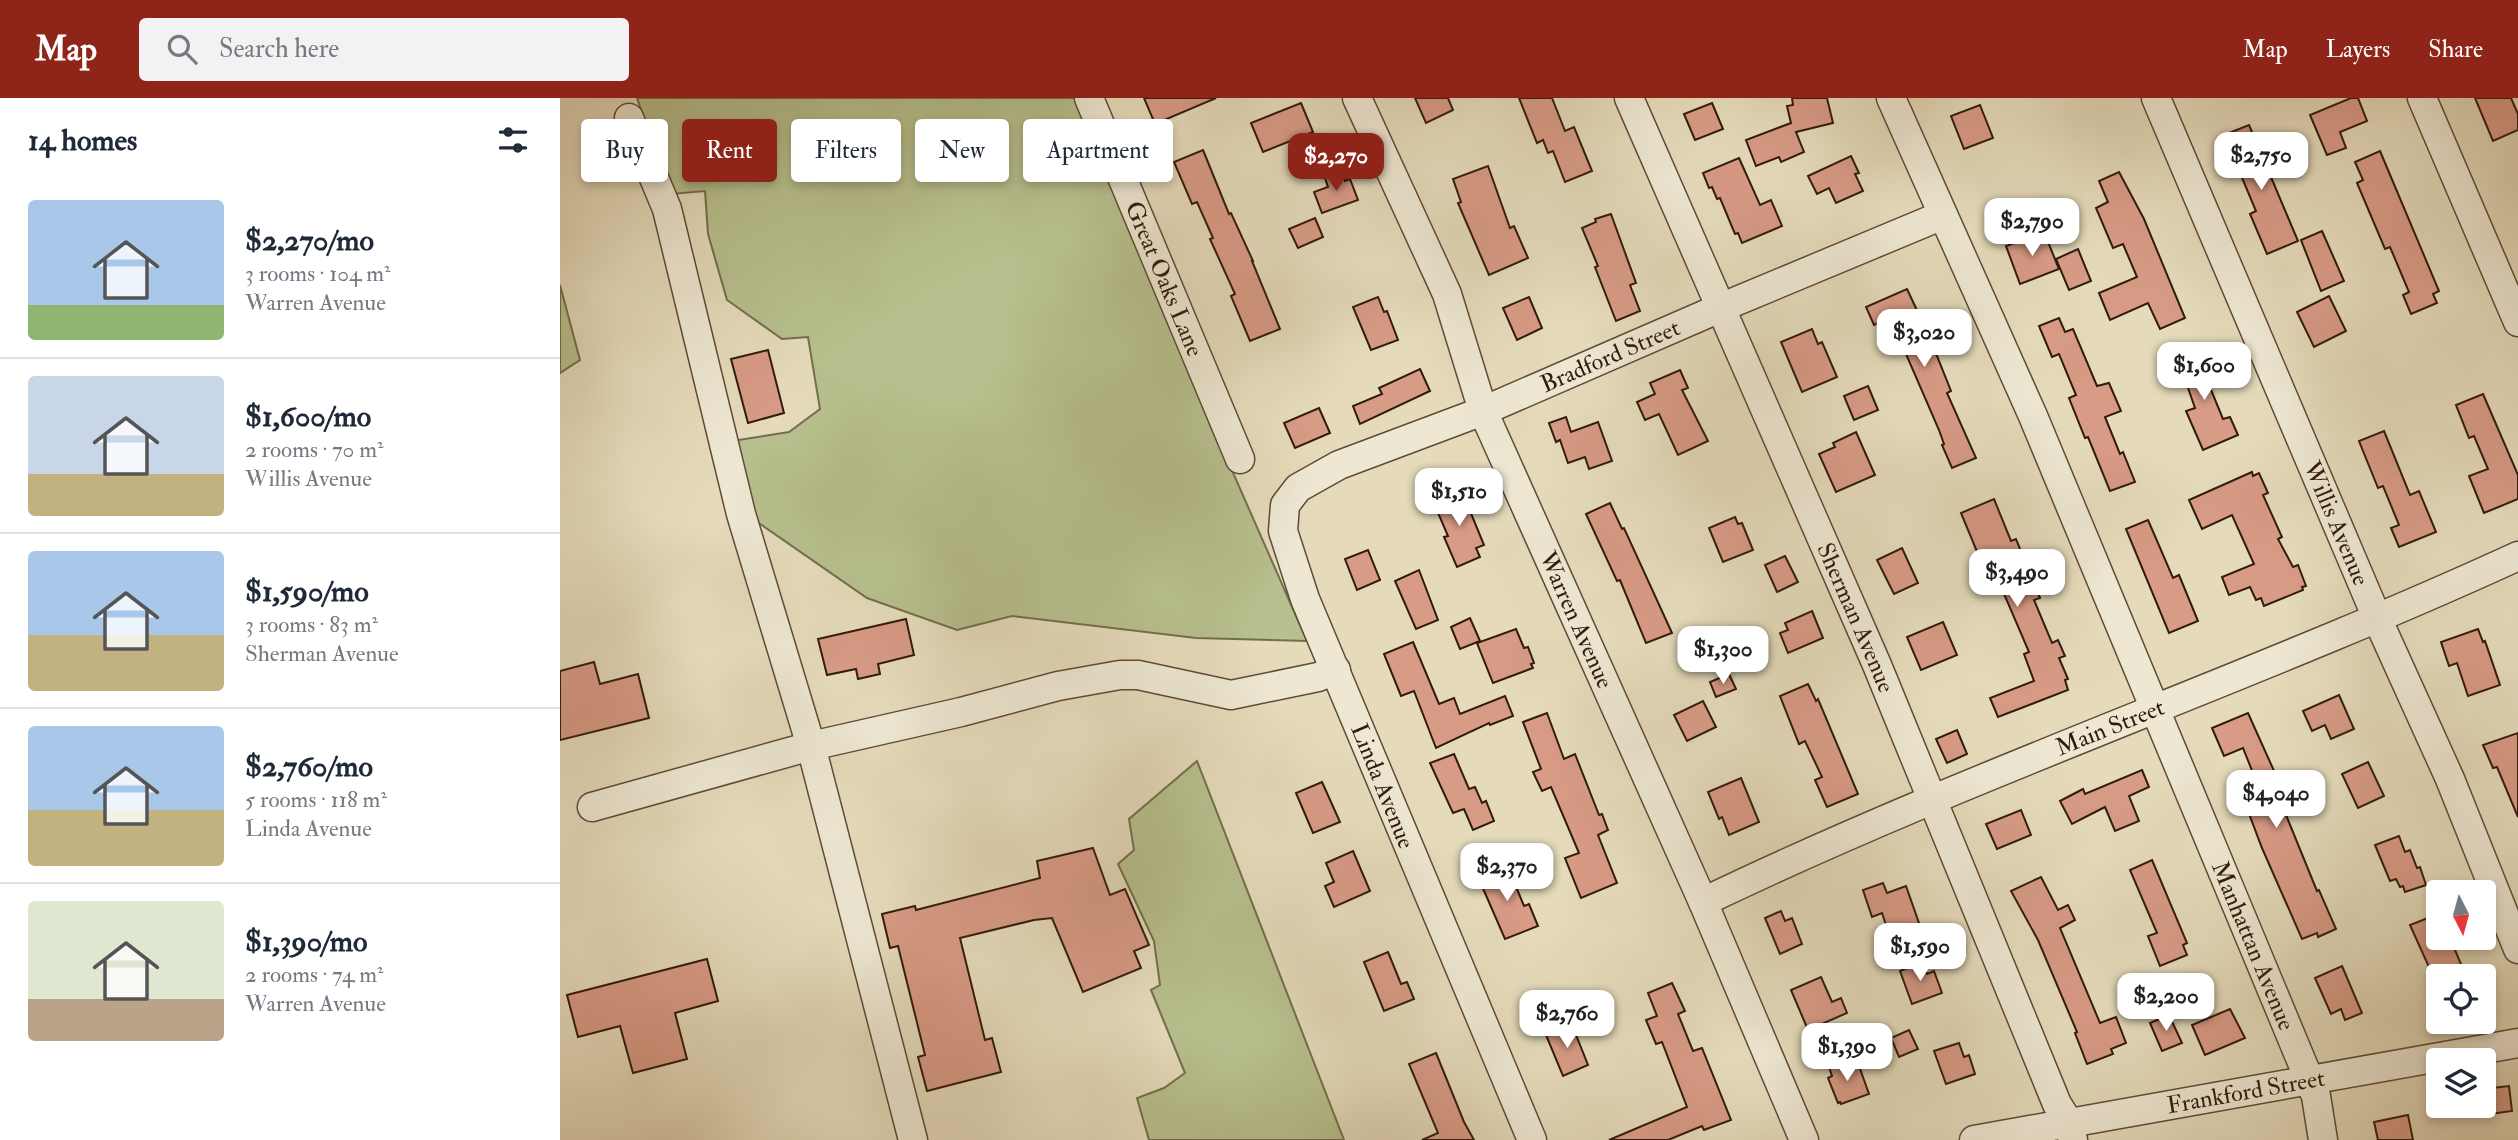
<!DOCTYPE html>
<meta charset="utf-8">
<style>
body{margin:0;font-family:"IM FELL Double Pica",serif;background:#f2f2f3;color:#1f2937;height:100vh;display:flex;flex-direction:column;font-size:26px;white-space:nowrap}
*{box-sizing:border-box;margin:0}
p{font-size:23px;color:#747a83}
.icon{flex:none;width:38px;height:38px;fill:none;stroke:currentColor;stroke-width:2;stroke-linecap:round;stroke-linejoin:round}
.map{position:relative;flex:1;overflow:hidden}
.panel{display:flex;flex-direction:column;background:#fff;width:560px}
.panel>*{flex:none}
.top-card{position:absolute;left:21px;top:21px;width:665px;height:63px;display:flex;gap:14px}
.needle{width:46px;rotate:174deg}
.fabs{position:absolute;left:1866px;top:782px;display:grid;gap:14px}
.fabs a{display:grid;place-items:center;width:70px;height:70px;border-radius:7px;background:#fff;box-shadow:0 4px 10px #0003;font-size:35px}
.price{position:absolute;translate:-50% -60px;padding:0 16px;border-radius:14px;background:#fff;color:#222;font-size:23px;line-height:46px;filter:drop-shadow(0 2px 4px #0008)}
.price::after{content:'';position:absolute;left:50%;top:42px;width:21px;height:16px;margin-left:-10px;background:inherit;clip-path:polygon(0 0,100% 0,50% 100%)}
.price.active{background:#8f2418;color:#fff}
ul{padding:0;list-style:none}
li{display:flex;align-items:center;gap:21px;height:175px;padding:0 28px}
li+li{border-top:2px solid #e0e1e3}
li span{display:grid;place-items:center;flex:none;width:196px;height:140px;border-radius:7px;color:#555}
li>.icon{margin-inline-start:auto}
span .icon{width:84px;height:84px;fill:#fffc;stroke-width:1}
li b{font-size:30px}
h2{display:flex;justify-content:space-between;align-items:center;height:84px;padding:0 28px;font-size:30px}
.pill{padding:0 24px;border-radius:7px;background:#fff;box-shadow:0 4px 10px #0003;font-size:24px;line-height:63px}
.pill.active{background:#8f2418;color:#fff}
header{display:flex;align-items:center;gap:42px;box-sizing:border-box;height:98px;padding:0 35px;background:#8f2418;color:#fff}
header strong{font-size:33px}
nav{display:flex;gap:38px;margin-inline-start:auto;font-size:24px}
.search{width:490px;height:63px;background:#f2f2f3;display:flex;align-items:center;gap:18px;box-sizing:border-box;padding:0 24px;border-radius:7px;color:#747a83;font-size:26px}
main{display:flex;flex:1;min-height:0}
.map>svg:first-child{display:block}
.green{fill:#b7c08e;stroke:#746e4d;stroke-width:2}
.building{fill:#d89b86;stroke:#311b0c;stroke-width:2}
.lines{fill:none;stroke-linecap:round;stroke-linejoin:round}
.minor-casing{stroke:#5e4b38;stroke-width:31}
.minor{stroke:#eee8d3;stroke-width:28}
.labels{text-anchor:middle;stroke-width:5;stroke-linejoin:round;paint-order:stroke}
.street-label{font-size:24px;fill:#311b0c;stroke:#eee8d3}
</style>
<header>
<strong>Map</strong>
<div class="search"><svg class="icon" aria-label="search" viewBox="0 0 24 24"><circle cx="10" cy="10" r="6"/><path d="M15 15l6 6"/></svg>Search here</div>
<nav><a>Map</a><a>Layers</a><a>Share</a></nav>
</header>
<main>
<section class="panel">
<h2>14 homes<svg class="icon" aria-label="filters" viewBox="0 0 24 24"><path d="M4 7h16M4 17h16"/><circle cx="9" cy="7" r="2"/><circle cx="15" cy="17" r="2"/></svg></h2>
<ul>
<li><span style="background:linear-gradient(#a9c7e8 75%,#8fb573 0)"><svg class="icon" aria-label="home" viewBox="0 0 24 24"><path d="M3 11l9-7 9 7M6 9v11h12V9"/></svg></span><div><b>$2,270/mo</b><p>3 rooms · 104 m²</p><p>Warren Avenue</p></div></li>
<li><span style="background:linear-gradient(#c9d6e8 70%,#c2b280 0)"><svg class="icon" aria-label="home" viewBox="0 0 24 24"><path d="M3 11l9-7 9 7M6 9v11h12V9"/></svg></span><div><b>$1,600/mo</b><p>2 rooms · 70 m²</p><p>Willis Avenue</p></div></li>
<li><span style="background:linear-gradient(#a9c7e8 60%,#c2b280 0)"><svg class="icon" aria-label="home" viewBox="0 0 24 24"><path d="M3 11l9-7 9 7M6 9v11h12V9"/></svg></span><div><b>$1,590/mo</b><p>3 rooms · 83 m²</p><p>Sherman Avenue</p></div></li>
<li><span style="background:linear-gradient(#a9c7e8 60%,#c2b280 0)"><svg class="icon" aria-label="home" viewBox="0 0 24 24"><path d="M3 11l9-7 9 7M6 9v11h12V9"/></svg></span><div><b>$2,760/mo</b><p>5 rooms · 118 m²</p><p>Linda Avenue</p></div></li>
<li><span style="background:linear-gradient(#dfe7d0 70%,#b9a48a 0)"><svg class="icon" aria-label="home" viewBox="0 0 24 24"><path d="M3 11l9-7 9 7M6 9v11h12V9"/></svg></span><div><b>$1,390/mo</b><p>2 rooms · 74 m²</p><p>Warren Avenue</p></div></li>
</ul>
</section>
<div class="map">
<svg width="1958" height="1042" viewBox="0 0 1958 1042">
<rect width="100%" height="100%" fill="#e5dbbb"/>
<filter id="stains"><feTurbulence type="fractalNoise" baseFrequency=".00286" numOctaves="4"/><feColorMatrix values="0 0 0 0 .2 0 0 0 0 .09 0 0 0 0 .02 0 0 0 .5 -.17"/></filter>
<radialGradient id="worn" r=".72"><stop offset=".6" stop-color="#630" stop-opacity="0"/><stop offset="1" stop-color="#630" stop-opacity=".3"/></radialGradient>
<!-- green -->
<g class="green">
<polygon points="77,0 516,0 627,270 747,543 636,540 452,518 397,532 307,500 193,421 172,343 229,334 260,311 248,239 222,241 167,202 148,136 145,93 111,96"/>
<polygon points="0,187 20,262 0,275"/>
<polygon points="637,663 784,1042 589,1042 577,1000 604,990 625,975 591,892 600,887 594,843 558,766 574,752 569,721"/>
</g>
<!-- building -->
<g class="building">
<polygon points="584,0 656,0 595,26"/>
<polygon points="855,0 888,0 893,12 866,25"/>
<polygon points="959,0 992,0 1005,33 1014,29 1032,73 1005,84 993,53 988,55 983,42 977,45"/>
<polygon points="1232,0 1267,0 1273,25 1236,34 1244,54 1221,64 1219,59 1196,68 1186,42 1231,25 1227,8 1233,7"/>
<polygon points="1791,0 1798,0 1807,23 1780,34 1786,50 1767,57 1750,17"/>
<polygon points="1915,0 1951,0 1958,16 1958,32 1933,43"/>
<polygon points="741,5 753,34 703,54 691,25"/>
<polygon points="1152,5 1163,31 1135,42 1124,16"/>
<polygon points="1420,7 1433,40 1404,51 1391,18"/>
<polygon points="1689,27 1738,143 1707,156 1690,116 1696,113 1664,37"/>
<polygon points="643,52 669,116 671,115 693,163 692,163 720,231 690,243 671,198 675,196 650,141 653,140 637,104 632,106 614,64"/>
<polygon points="1820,53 1879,193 1873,196 1877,205 1851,216 1843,197 1849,194 1830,149 1825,151 1797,85 1803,82 1795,64"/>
<polygon points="1291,58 1299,75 1295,76 1303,93 1276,105 1269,90 1257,96 1248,78"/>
<polygon points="1179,60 1200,107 1211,102 1222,128 1182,145 1178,135 1175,136 1160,100 1157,101 1152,89 1149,90 1143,75"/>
<polygon points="928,68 950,130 954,128 968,160 929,177 898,105 901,104 893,81"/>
<polygon points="782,74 785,83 790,81 798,102 762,115 754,94 768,89 765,80"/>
<polygon points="1559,74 1584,121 1625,220 1600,231 1588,205 1550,222 1539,195 1577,179 1563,146 1553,150 1536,110 1548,104 1539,83"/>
<polygon points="1051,116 1076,185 1070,187 1080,213 1056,223 1035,169 1038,168 1022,130 1036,124 1035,121"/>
<polygon points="755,120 763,139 738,150 729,131"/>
<polygon points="1762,133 1784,183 1761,193 1741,142"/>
<polygon points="1484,134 1499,171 1460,186 1446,148"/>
<polygon points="1518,151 1531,183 1509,192 1496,161"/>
<polygon points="1347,191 1369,238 1391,293 1387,295 1416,360 1392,370 1382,347 1384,346 1379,332 1343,249 1334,253 1320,224 1314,227 1306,209"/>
<polygon points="1769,198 1786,233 1754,249 1737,214"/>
<polygon points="818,199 824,214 827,213 838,242 811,252 793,209"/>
<polygon points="969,199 982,230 957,242 943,210"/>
<polygon points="1499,220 1505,234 1513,231 1537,288 1549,285 1561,313 1545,319 1560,356 1563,354 1575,384 1550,393 1528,339 1525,340 1509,300 1516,297 1499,256 1492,259 1479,228"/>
<polygon points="1252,231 1258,246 1262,244 1277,279 1242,294 1221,244"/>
<polygon points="1639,249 1653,285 1649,287 1663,321 1670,319 1678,337 1643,352 1626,313 1635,310 1617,258"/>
<polygon points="208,252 224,315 188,325 171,261"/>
<polygon points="860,271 870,293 800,326 793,308 822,296 819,290"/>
<polygon points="1120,272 1128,290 1122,292 1148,343 1118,357 1099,316 1085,322 1077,304 1095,296 1090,285"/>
<polygon points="1308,288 1318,312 1294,322 1284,298"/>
<polygon points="1923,296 1958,377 1958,401 1924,415 1909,378 1928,371 1914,338 1909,340 1896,307"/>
<polygon points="759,310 770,335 735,350 724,325"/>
<polygon points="1006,319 1011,334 1038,324 1052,363 1029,371 1025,359 1008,365 1000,342 996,344 989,325"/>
<polygon points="1824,333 1850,397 1859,393 1876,434 1839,449 1831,430 1839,427 1823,388 1818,390 1799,343"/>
<polygon points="1296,334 1315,377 1276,394 1259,356 1275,349 1273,345"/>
<polygon points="1692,374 1693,378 1699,375 1708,395 1703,397 1722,439 1718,441 1733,469 1738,467 1746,488 1742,489 1743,492 1704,508 1701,500 1696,502 1690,489 1669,497 1662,479 1694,466 1672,417 1642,431 1629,402"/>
<polygon points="901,391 924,447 916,450 920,459 897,469 884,439 888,438 873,403"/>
<polygon points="1434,401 1451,443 1456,441 1480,500 1474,502 1492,545 1498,542 1505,558 1499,560 1508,581 1505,582 1508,592 1438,619 1430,600 1474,583 1464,556 1469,554 1433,470 1425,473 1401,415"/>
<polygon points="1050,405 1062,431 1064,430 1112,535 1086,545 1060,482 1057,483 1026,416"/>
<polygon points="1175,419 1178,426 1182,425 1193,452 1163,464 1149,430"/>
<polygon points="1588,422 1613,480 1619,477 1638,523 1609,535 1566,431"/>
<polygon points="1342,450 1358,485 1334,496 1317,462"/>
<polygon points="808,452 820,482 797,492 785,461"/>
<polygon points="1225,458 1238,484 1217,494 1205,467"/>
<polygon points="859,472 878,522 856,531 835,483"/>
<polygon points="1252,513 1263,540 1228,555 1220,535 1228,532 1225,525"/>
<polygon points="910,520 920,543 900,551 891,529"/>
<polygon points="346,521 354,557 318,566 320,576 298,581 296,571 267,577 258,541"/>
<polygon points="1383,524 1397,557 1361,572 1347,539"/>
<polygon points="956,531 964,550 968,549 974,565 971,566 973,570 933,585 917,545"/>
<polygon points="1918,531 1923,544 1925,543 1940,587 1908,598 1897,565 1889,568 1881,544"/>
<polygon points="853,544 879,606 894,600 900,616 945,598 953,618 930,627 929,625 876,650 854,593 841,598 824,556"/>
<polygon points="34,564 40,586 78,576 89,620 0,642 0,573"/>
<polygon points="1169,576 1176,591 1156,599 1150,584"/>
<polygon points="1248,586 1256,603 1258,601 1298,696 1267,709 1255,682 1262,679 1245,643 1239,646 1220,598"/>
<polygon points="1779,597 1794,631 1771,641 1765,627 1752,633 1743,613"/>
<polygon points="1143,603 1156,629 1127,643 1114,617"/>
<polygon points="987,615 1004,661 1015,656 1039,717 1042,716 1048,732 1038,737 1057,785 1021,800 1005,760 1019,755 991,689 982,693 973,674 981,671 963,624"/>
<polygon points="1688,615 1719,684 1716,686 1728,716 1726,717 1757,793 1759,792 1776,831 1758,839 1757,835 1742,841 1702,750 1682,697 1699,690 1683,650 1664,658 1652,630"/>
<polygon points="1397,632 1407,656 1387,665 1376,641"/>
<polygon points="1958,635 1958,719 1937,669 1933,670 1923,647"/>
<polygon points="894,656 909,691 915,689 922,705 926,703 934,723 913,732 904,711 893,715 870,665"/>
<polygon points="1808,664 1824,698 1798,710 1782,676"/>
<polygon points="1582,672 1589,689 1569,698 1579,723 1555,733 1545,709 1512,726 1500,703 1523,691 1525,696"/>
<polygon points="1181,680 1199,724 1169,737 1162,719 1159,721 1148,694"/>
<polygon points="762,684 780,724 753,735 736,695"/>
<polygon points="1461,712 1471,737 1437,751 1426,726"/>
<polygon points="1839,738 1845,754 1850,752 1857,770 1860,769 1866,787 1845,794 1843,788 1840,789 1836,781 1830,783 1815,747"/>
<polygon points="533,750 550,797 565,791 589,847 574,853 581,870 523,894 492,820 474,822 400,840 425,942 432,940 441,974 367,993 358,959 365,957 338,848 330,850 322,816 355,808 356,812 480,780 477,763"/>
<polygon points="793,753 810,793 774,809 765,788 774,784 766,765"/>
<polygon points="1592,762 1627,845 1623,847 1627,857 1600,868 1588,838 1597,835 1570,772"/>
<polygon points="947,767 964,808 969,806 978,828 945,841 918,779"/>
<polygon points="1481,779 1498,812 1508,807 1515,822 1500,830 1540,925 1556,919 1566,945 1551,951 1553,956 1527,966 1515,935 1517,934 1478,842 1451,793"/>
<polygon points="1323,785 1327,795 1346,788 1360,828 1330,839 1322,815 1312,819 1303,792"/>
<polygon points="1221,813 1225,823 1232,820 1242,846 1220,856 1205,820"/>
<polygon points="1878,816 1878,840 1890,840 1906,878 1873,878 1850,827"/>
<polygon points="828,854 841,886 847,884 854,901 824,913 804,864"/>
<polygon points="147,861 158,903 115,915 127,961 73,975 60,928 18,939 7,897"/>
<polygon points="1362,864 1367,876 1374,873 1382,895 1352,906 1340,873"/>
<polygon points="1782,868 1802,915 1785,922 1781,911 1771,916 1755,880"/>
<polygon points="1261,879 1272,904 1281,900 1287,915 1248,932 1231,892"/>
<polygon points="1112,885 1125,913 1118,916 1133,953 1142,950 1171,1022 1144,1032 1142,1028 1108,1042 1049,1042 1127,1009 1102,944 1096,946 1086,922 1097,918 1088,895"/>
<polygon points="1670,911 1685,940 1645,957 1632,927"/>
<polygon points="1609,917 1622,945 1602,953 1590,925"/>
<polygon points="1012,927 1028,967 1003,978 986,937"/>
<polygon points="1349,932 1358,951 1339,959 1331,940"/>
<polygon points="1399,945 1404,959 1409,957 1415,976 1386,986 1374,953"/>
<polygon points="876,955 904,1024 914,1042 862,1042 878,1035 849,966"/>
<polygon points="1287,962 1291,971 1299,968 1309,996 1281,1006 1280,1004 1278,1005 1268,980 1272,978 1269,969"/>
<polygon points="1949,988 1952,1013 1923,1017 1923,991"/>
<polygon points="1848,1017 1853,1042 1818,1042 1814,1024"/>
</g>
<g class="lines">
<defs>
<g id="minor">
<path id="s1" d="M529 0 680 361"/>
<path id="s2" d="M797 0 887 196 923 313 1143 804 1244 1042"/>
<path id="s3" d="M1069 0 1317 567 1497 1006 1509 1025 1513 1042"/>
<path id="s4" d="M1331 0 1473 318 1756 998 1763 1042"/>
<path id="s5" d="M1596 0 1817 520 1890 681 1958 851"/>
<polyline points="1862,0 1958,224"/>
<polyline points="69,20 107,111 181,416 251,648 353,1042"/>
<polyline points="32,709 251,648 401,614 498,588 560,577 578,577 671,597 758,579 776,572"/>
<path id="s6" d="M1143 804C1409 676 1690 581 1958 458"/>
<path id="s7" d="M972 1042 745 501 723 433 725 407 738 390 779 367 923 313 1160 210 1383 117"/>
<path id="s8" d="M1414 1042 1958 945"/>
</g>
</defs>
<!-- minor casing -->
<use href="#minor" class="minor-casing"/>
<!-- minor -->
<use href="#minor" class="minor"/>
</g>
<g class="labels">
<!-- street labels -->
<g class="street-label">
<text dy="8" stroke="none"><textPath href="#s1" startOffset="196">Great Oaks Lane</textPath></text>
<text dy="8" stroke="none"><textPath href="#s7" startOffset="1045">Bradford Street</textPath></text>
<text dy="8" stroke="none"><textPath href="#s5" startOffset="462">Willis Avenue</textPath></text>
<text dy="8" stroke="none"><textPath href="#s3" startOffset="567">Sherman Avenue</textPath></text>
<text dy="8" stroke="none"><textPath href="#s2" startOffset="567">Warren Avenue</textPath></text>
<text dy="8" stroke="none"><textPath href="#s6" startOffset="443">Main Street</textPath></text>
<text transform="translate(823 688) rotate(68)" y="8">Linda Avenue</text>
<text dy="8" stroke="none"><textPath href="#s4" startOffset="922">Manhattan Avenue</textPath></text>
<text dy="8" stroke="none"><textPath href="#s8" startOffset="276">Frankford Street</textPath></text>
</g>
</g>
<rect width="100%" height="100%" filter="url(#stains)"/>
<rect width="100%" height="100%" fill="url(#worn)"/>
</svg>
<div class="fabs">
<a><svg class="needle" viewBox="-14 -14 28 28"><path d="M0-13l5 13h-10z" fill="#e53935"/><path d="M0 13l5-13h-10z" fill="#747a83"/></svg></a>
<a><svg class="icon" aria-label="locate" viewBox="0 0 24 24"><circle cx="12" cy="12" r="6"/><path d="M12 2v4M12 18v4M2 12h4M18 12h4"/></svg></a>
<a><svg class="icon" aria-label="layers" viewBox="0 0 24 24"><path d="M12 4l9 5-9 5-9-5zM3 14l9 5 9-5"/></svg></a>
</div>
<b class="price" style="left:1701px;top:94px">$2,750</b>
<b class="price active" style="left:776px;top:95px">$2,270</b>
<b class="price" style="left:1472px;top:160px">$2,790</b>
<b class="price" style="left:1364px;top:271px">$3,020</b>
<b class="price" style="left:1644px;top:304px">$1,600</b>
<b class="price" style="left:899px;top:430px">$1,510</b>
<b class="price" style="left:1457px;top:511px">$3,490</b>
<b class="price" style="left:1163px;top:588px">$1,300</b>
<b class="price" style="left:1716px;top:732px">$4,040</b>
<b class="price" style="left:947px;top:805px">$2,370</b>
<b class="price" style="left:1360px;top:885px">$1,590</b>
<b class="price" style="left:1606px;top:935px">$2,200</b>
<b class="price" style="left:1007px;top:952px">$2,760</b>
<b class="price" style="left:1287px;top:985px">$1,390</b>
<div class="top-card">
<a class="pill">Buy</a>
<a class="pill active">Rent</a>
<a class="pill">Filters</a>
<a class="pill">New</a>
<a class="pill">Apartment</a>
</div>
</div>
</main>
